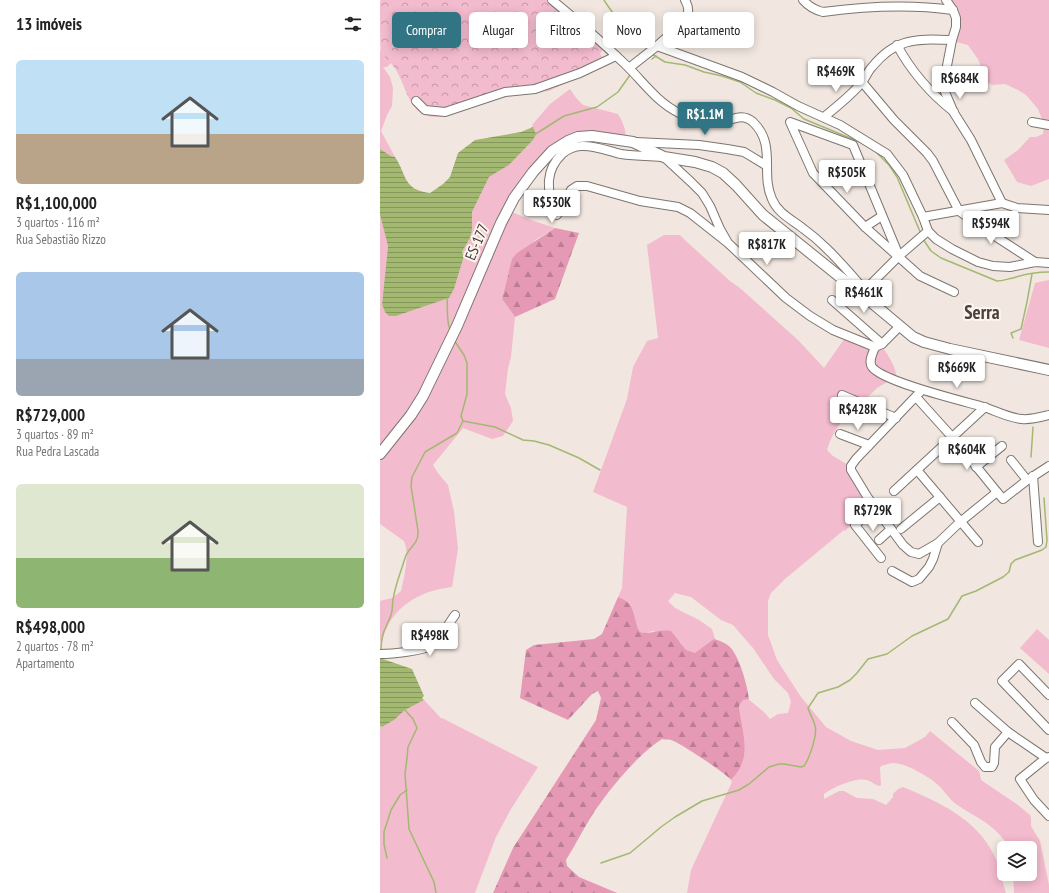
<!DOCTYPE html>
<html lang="pt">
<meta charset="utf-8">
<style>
body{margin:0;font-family:"PT Sans Narrow",sans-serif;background:#f2f2f2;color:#222;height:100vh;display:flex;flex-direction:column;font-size:15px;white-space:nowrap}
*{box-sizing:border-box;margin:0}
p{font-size:13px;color:#767676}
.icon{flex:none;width:22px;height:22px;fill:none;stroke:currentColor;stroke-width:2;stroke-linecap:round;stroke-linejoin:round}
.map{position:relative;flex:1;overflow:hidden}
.drawer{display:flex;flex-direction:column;background:#fff;width:380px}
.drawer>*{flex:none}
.guide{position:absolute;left:12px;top:12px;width:380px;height:36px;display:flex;gap:8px}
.tools{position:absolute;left:617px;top:841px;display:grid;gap:8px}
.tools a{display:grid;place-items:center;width:40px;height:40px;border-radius:6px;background:#fff;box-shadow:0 2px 10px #0003;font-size:20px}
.price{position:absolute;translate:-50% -34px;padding:0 9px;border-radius:4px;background:#fff;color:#222;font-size:13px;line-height:26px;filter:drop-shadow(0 1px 2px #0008)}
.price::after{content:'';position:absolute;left:50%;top:24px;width:12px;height:9px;margin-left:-6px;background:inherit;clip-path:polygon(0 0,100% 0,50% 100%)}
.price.on{background:#317585;color:#fff}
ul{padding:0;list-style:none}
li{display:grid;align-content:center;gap:8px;height:212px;padding:0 16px}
li span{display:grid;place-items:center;height:124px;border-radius:6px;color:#555}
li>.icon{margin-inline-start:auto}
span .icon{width:72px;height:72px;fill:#fffc;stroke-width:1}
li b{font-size:17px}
h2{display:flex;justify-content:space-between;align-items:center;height:48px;padding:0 16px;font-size:17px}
.tag{padding:0 14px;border-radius:6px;background:#fff;box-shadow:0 2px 10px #0003;font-size:14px;line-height:36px}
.tag.on{background:#317585;color:#fff}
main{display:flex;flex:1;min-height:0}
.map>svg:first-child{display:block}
.grass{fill:#f3bbce}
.forest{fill:url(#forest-firs)}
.park{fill:url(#park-crowns)}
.water{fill:url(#water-rules)}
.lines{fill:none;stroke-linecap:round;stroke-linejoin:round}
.stream{stroke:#a3b871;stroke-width:1.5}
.minor-casing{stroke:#7d756f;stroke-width:10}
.major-casing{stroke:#7d756f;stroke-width:12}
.minor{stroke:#fff;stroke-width:8}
.major{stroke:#fff;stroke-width:10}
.labels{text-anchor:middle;stroke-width:4;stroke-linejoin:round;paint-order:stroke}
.street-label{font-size:15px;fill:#3e3a37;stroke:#fef5ee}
.district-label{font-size:19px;font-weight:bold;fill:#49413c;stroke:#fef5ee}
</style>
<main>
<section class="drawer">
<h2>13 imóveis<svg class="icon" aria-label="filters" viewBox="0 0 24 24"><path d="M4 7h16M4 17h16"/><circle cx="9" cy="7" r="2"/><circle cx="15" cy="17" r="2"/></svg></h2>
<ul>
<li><span style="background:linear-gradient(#bfe0f5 60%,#b9a48a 0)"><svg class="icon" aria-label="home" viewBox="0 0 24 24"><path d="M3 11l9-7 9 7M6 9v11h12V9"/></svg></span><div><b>R$1,100,000</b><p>3 quartos · 116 m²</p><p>Rua Sebastião Rizzo</p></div></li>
<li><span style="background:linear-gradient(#a9c7e8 70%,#9aa5b1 0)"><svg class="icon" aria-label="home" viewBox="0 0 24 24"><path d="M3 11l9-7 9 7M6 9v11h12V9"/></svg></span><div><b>R$729,000</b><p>3 quartos · 89 m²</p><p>Rua Pedra Lascada</p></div></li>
<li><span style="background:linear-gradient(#dfe7d0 60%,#8fb573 0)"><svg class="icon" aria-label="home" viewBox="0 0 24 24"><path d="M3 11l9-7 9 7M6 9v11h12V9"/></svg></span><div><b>R$498,000</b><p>2 quartos · 78 m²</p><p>Apartamento</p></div></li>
</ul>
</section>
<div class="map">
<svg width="669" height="893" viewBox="0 0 669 893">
<defs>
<pattern id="forest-firs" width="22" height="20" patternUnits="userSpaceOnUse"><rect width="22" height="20" fill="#e699b5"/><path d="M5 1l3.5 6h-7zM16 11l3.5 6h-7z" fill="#bc7e94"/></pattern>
<pattern id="park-crowns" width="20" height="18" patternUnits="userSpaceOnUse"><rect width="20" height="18" fill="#f3bbce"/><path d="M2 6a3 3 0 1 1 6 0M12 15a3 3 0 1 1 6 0" fill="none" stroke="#c699a8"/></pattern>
<pattern id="water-rules" width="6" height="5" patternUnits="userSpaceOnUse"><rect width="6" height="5" fill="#a3b871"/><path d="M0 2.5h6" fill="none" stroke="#86975e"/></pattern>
</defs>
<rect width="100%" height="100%" fill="#f1e7e0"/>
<!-- grass -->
<g class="grass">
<polygon points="568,0 669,0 669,179 651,186 637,182 624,160 638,150 650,137 656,137 663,134 664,124 658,109 646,95 638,90 625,84 612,85 607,82 598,59 590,48 588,45 573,41 578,18"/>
<polygon points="0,50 11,63 7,67 3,67 10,77 13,88 12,106 7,115 1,131 15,157 11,156 0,149"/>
<path d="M190 89 197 99 203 105 238 114C243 122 246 130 246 139H198L173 156 139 198 132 212 151 220 175 228 155 240 128 274 122 299 135 317 131 357 128 368 125 394 131 408 133 421 123 436 112 439 83 428 53 465 58 473 68 485 74 511 78 549 72 587C39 591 10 607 2 642L0 641V601L12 598 21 591C24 577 30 555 24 541L0 524V215L8 246 2 304 16 316 69 298 74 289 84 256 82 252 90 238 92 230V212L109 177 129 165 153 140 154 129 152 125 170 104Z"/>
<path d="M284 235H300L306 241 350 281 360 288 418 340 444 368 469 332C477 335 494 340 499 344 506 350 518 370 516 378 509 381 503 384 497 388 493 392 489 396 485 399 469 412 453 428 447 450L453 456 475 469 492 503 465 531 464 530 405 579 391 593 388 601V635L397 660 421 697 446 727 471 741 498 750 525 748 545 737 550 731 599 771 601 780 638 805 650 815 651 818V826L660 841 669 885V893H634L633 874H650V848H629C616 824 596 818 576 804 568 798 564 790 557 784 550 777 523 762 513 763 510 763 505 765 501 766L500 768 501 785 499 786C495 785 491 781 487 780 476 777 453 787 444 794V799L459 791H464L477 798 493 799 506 805 513 797V794L518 789 523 787C557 801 597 819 614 855 620 867 622 880 626 893H307L311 870 352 782 351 780C374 757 362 734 359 706L363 700 368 699 384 712 390 719 398 714 408 713 411 702 408 693 394 679 373 648 353 625 341 620 311 597 295 593 288 601 295 608 319 620 332 629 335 639 315 654 306 651 300 642 273 631 265 633 260 632C252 618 256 603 238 597L242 588 247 507 213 492 247 399 253 367 267 341 278 338 267 245Z"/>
<polygon points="669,280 669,348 639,340 655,283"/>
<polygon points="657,629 669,640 669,674 640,648"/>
<polygon points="44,700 59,716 60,718 62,718 158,767 131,809 116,837 95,893 0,893 0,726 2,727 14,720 25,710"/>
</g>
<!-- forest -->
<g class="forest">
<polygon points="175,228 199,233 175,299 135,317 122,299 132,259 137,253"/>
<path d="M238 597C257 603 252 618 260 632 270 635 279 629 291 631L306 650 315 653 334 639C341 641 346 643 351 648 360 659 367 684 369 699L363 700 359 706C362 734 374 757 351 780 347 774 299 742 291 740 289 739 285 740 282 739 259 753 225 794 211 817 202 831 195 846 186 860L187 866 199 877 237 893H113L133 848 216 720 221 698 218 691 212 694 188 720 140 698 146 650 154 645 214 639 222 634Z"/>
</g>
<!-- park -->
<path class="park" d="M1 0H168L223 48 220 54 227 63 169 91 139 94 122 98 65 116C30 123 29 92 16 70 12 63 4 58 1 51 0 47 0 9 0 2Z"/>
<!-- water -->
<g class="water">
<path d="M153 127 156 134 153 140 129 165 109 177 92 212V230L90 238 82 252 84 256 74 289 69 298 16 316H9L5 312 2 304 8 246 0 215V149L11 156 15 157C27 175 23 190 50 193L63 184 70 177 78 153 95 140 141 132Z"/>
<polygon points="0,658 32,669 44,696 42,698 44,700 25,710 14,720 2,727 0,726"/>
</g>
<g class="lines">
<!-- stream -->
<g class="stream">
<path d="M224 0C235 18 252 35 268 50"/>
<polyline points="272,54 285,62 305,65 324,72 342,76 360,82 376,93 395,100 411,108 424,119 482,143"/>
<polyline points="272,59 276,56"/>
<polyline points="154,135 184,116 217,107 238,92 250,75"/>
<polyline points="495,151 509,165 517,177 541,234"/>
<path d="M543 239 551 251 561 258 617 281C623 281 627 279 633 278 645 274 657 272 669 272"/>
<path d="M67 298C68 309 66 319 70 330"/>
<polyline points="633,338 631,333 641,329 647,302 652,274"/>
<polyline points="83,421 115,427 143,440 154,441 169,445 199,458 220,470"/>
<polyline points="651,457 653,427"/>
<path d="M1 651C1 643 2 634 6 627 7 623 10 619 11 615 13 610 12 605 13 600 15 585 21 572 25 558 28 547 39 545 38 531L31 486 32 477 45 452 77 433 83 421 81 416 87 394V363L84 355 74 340"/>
<polyline points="25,710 33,719 37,728 28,747 27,758 25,774 29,829 54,882 56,893"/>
<polyline points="7,858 4,844 4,832 11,810 20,795 27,790"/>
<path d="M221 863 250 853 281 827 295 817 322 801 359 790 369 784 389 767 399 764H404L421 767 424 766C429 759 438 734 435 726 434 720 430 715 428 708L438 693 458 687 470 680 477 673 488 659 507 654 532 636 568 619 582 596 596 591 623 577 629 572 631 564 635 560 662 550 666 547 667 540 664 498"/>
</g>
<defs>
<g id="minor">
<path d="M172 0C198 21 223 43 247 66 264 83 277 102 299 113 309 118 325 123 337 123 350 122 361 111 373 122 397 145 380 173 392 199 398 214 413 220 425 230 432 235 439 241 445 247 462 263 477 281 492 299"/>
<path d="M423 0C429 7 435 10 443 12 487 6 530 4 573 10"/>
<polyline points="566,0 573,10 576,18 576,27 572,40 564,81 565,92 574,113 591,140 622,203"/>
<path d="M517 45C531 71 551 94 574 112"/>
<path d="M277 46C285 38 305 24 308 12 309 7 307 4 305 0"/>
<polyline points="249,68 277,46 362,77 393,92 418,106 460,125 507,154 523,175 543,217 548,231 556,239 572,249 598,262 613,266 630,267 655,262 669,263"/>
<polyline points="482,82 514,120 547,153 553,161 579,211 604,229 655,262"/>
<polyline points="36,101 45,110 65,112 125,92 155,89 200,73 236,56"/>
<path d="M444 117C456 107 473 94 482 82 486 77 488 71 492 67 516 37 538 39 572 40"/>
<polyline points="652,122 669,125"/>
<polyline points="256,142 319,145 347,149 364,152 387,166"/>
<polyline points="543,217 622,203 637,208 669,210"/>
<polyline points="485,227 502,216"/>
<path d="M348 243 310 213 298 207 260 201 207 186H197L191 190 185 202 177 215 173 214C169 192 163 172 182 154 186 150 195 146 201 146 215 145 228 151 241 154 255 156 269 156 284 157L311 182 322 193 330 206 340 229 348 243 406 298 430 316 453 330 495 347 502 344 520 326"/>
<polyline points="519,256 473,145 410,122 433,173 485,227 540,276 574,292"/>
<polyline points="485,290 519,256 548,231"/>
<polyline points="452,300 502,344"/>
<path d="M495 347C493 353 488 361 492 367 503 382 583 401 604 407 616 411 629 418 642 419 650 420 661 417 669 415"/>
<polyline points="542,390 476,459 471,466 471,470 488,498 523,545 531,552 539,554 558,543"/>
<polyline points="462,395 516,418"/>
<polyline points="536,397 573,438 617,492"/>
<polyline points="460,434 489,445"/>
<polyline points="631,460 647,480"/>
<polyline points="596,467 622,446"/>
<polyline points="537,470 598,542"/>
<polyline points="653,476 658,542"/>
<polyline points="514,491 605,407"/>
<polyline points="495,507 475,525 501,558"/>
<polyline points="521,529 560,497"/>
<polyline points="499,540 511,529"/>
<polyline points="512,571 532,582 539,579 549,567 553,559 558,543 579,523 617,492 623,499 646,481 669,466"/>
<path d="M0 654C11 654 44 651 52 645 62 638 68 624 75 615"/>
<polyline points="669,695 639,664 622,681 669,730"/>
<polyline points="595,703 628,732 666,758"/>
<polyline points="572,722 594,745 601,762 605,767 612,767 614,763 615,747 628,732"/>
<polyline points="669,757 666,758 640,779 654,800 669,816"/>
</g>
<polyline id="major" points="0,454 31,415 43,396 77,326 121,223 134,198 153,172 172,151 188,141 198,137 212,136 253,142 284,157 315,162 332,167 343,173 356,185 383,215 485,297 533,337 544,342 570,349 669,370"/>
</defs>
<!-- minor casing -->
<use href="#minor" class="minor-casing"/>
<!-- major casing -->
<use href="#major" class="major-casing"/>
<!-- minor -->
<use href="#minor" class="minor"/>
<!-- major -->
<use href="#major" class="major"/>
</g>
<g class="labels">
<!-- street labels -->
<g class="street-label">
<text transform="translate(97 242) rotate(-67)" y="5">ES-177</text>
</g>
<!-- district labels -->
<g class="district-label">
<text x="602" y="319">Serra</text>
</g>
</g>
</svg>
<div class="tools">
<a><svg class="icon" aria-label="layers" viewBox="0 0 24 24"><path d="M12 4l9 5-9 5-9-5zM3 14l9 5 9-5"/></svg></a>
</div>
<b class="price" style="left:456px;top:93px">R$469K</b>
<b class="price" style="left:580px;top:100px">R$684K</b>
<b class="price on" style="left:325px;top:136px">R$1.1M</b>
<b class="price" style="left:467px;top:194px">R$505K</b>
<b class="price" style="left:172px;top:224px">R$530K</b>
<b class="price" style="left:611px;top:245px">R$594K</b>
<b class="price" style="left:387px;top:266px">R$817K</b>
<b class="price" style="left:484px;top:314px">R$461K</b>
<b class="price" style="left:577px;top:389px">R$669K</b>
<b class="price" style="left:478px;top:431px">R$428K</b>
<b class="price" style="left:587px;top:471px">R$604K</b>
<b class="price" style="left:493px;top:532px">R$729K</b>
<b class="price" style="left:50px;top:657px">R$498K</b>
<div class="guide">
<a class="tag on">Comprar</a>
<a class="tag">Alugar</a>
<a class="tag">Filtros</a>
<a class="tag">Novo</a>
<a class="tag">Apartamento</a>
</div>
</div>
</main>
